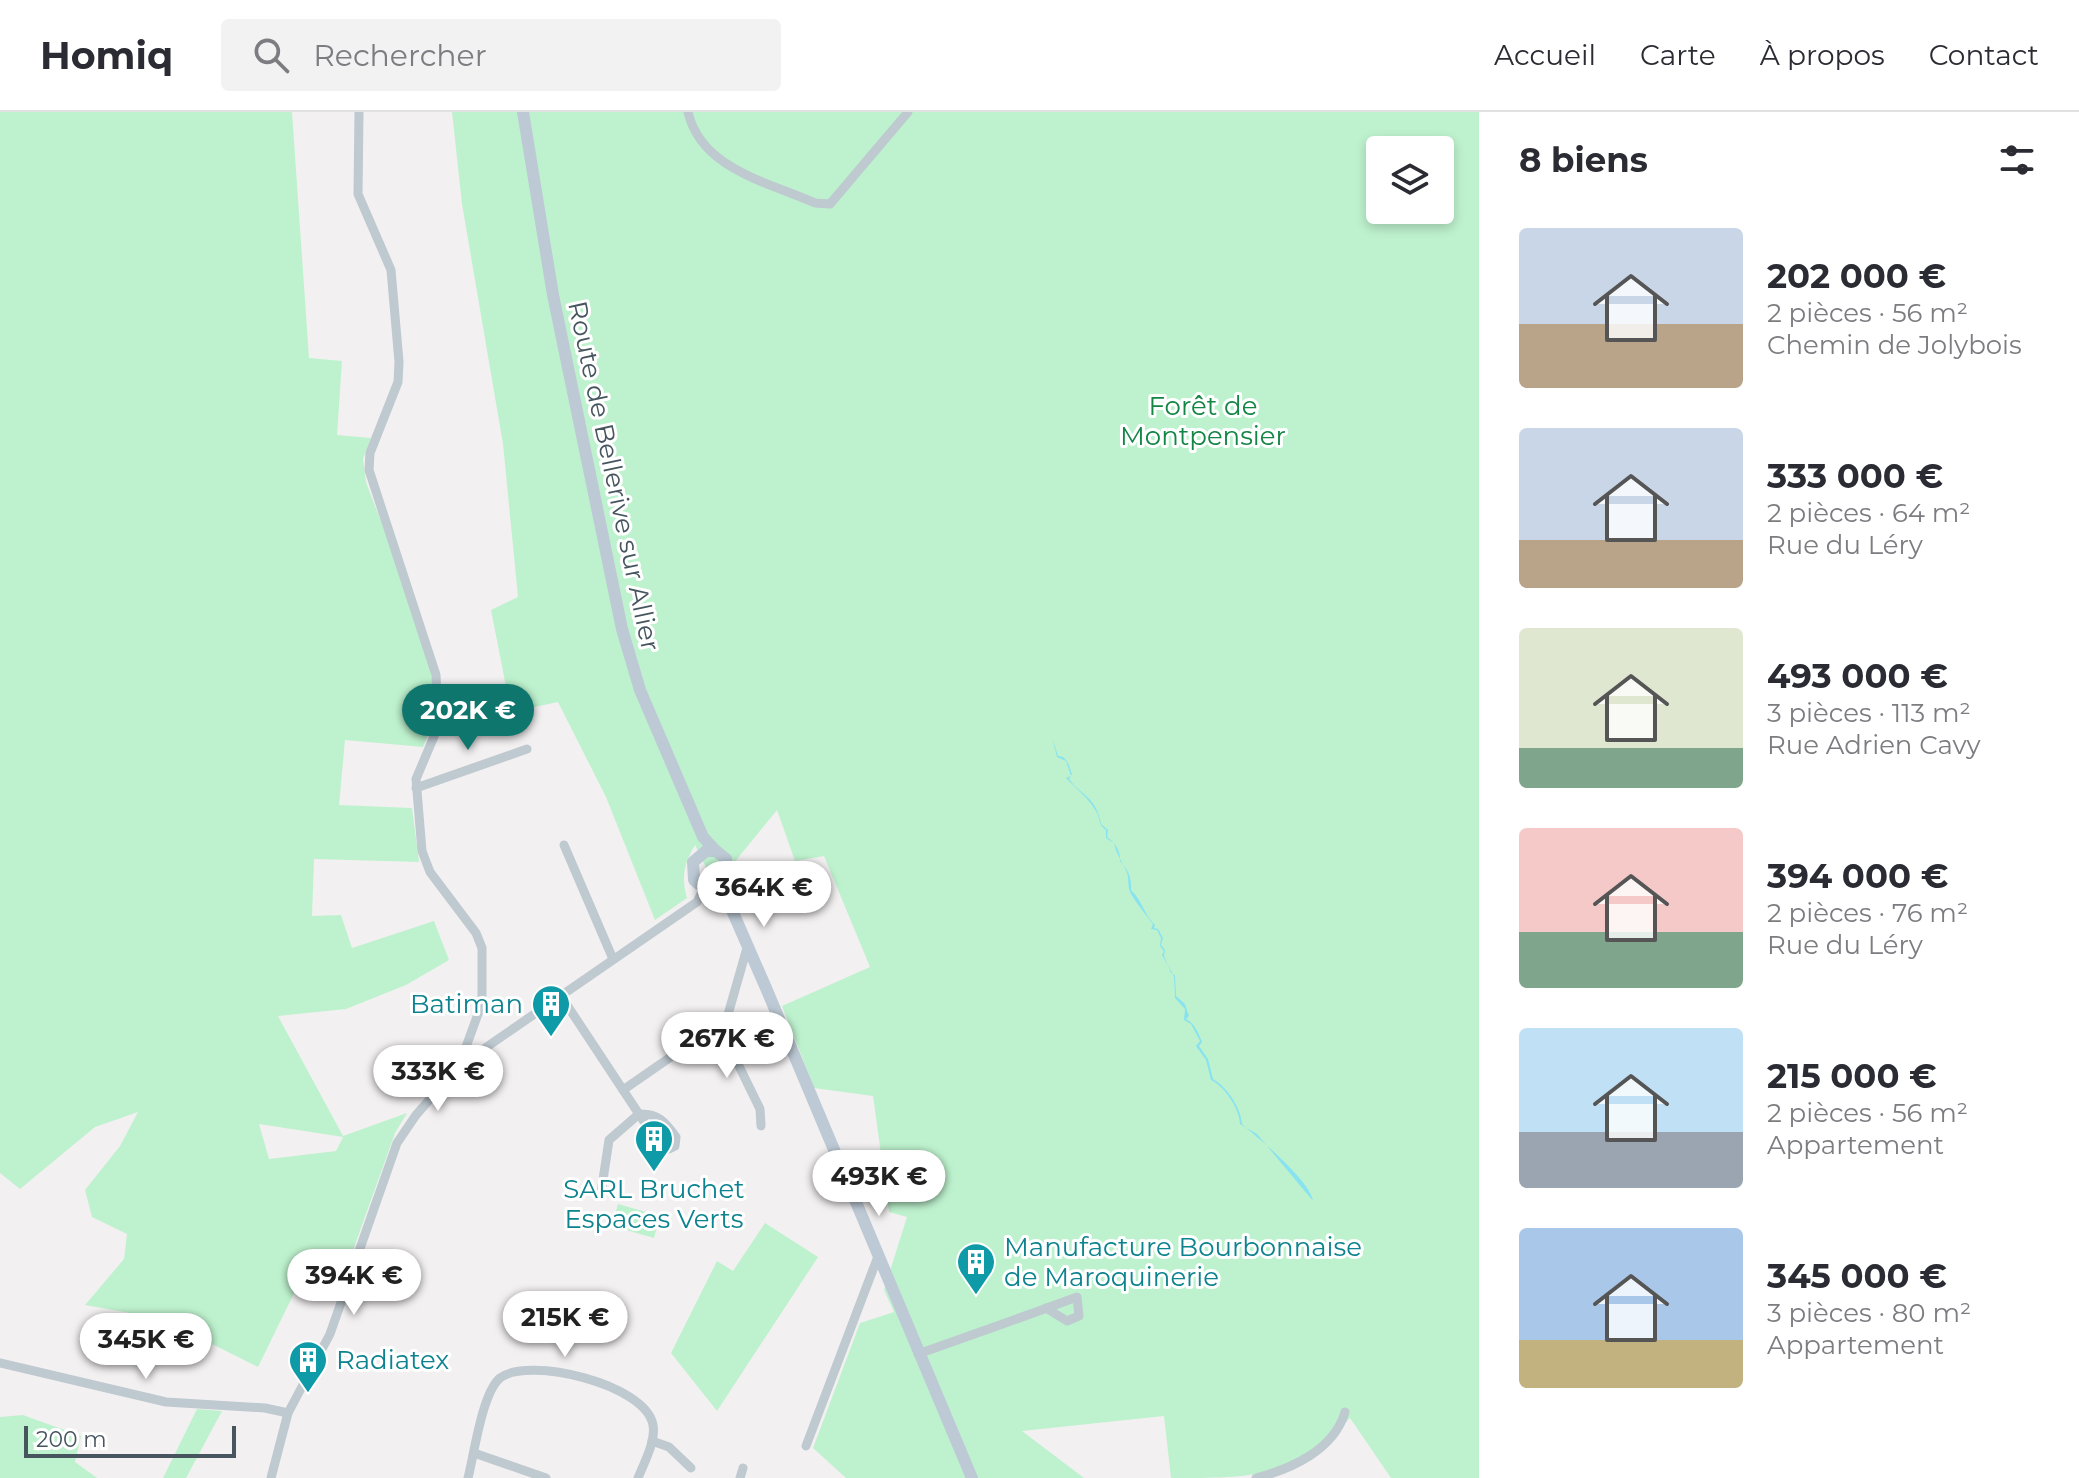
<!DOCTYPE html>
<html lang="fr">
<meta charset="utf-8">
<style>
body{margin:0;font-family:Montserrat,sans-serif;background:#f2f2f3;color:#2b2b33;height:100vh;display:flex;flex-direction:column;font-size:30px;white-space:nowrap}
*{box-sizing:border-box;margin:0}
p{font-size:26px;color:#7c7c81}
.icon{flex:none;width:44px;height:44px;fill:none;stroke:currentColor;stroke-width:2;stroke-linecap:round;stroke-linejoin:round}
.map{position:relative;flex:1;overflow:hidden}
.panel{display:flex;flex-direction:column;background:#fff;width:600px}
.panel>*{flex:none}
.controls{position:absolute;left:1366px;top:24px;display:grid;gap:16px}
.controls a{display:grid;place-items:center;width:88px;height:88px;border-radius:8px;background:#fff;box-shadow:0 4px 12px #0003;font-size:40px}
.scale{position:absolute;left:24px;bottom:20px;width:212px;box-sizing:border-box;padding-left:8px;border:4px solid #47555f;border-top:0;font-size:22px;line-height:28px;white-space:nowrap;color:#47555f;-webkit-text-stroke:6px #fff;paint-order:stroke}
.price{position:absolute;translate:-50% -68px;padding:0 18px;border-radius:28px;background:#fff;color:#222;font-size:26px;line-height:52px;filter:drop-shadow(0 2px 4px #0008)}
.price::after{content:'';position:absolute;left:50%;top:48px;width:24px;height:18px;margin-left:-12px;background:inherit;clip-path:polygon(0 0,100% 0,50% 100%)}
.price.active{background:#0f766e;color:#fff}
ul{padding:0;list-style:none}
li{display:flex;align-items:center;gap:24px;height:200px;padding:0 40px}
li span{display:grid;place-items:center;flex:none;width:224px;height:160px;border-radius:8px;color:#555}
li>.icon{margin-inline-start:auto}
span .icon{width:96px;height:96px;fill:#fffc;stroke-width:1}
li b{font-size:34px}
h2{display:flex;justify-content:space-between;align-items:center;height:96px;padding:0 40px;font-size:34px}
header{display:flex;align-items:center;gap:48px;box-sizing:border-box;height:112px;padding:0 40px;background:#fff;border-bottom:2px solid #e1e1e2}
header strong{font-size:38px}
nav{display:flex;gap:44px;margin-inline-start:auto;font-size:28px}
.search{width:560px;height:72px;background:#f2f2f3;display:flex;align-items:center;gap:20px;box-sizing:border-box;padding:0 28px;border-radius:8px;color:#7c7c81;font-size:30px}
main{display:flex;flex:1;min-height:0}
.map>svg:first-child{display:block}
.green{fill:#bef2ce;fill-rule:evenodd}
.water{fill:#89e2f0}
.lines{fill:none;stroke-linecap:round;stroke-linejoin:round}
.minor{stroke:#bec9d0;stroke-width:9}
.secondary{stroke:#bdcad5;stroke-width:12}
.labels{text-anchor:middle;stroke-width:6;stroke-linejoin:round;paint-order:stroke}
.park-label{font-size:26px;fill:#138544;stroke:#fff}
.street-label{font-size:26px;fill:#47555f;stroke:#fff}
.culture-label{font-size:26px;fill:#0d838f;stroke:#fff;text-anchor:start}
</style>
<header>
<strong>Homiq</strong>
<div class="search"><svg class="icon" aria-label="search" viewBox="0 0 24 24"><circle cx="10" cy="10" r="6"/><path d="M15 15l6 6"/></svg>Rechercher</div>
<nav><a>Accueil</a><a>Carte</a><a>À propos</a><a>Contact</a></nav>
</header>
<main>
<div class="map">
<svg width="1479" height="1366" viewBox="0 0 1479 1366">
<rect width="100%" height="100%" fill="#f3f0f1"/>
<!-- green -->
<g class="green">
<path d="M0 0H292L309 246 342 249 337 323 371 326 363 347 366 370C388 431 438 537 434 600 433 612 427 624 423 635L345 628 339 693 412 696 419 750 314 747 312 804 341 803 352 836 434 809 449 848 406 873 346 897 278 904 343 1024 407 1001 395 1021 337 1183 302 1165 258 1255 212 1232 205 1243 189 1233 198 1213 85 1193 124 1147 127 1122 92 1105 85 1078 120 1034 138 1000 95 1015 20 1077 0 1061ZM259 1012 343 1025 336 1039 269 1047Z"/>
<path d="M452 0H1479V1366H1391L1350 1306C1293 1366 1256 1366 1171 1366L1164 1304 1022 1319 1084 1366H846L813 1336 860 1211 894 1200 884 1178 907 1105 889 1100 873 984 814 976 782 894 870 855 824 744 795 749 777 698 715 774 695 733C684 752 681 765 687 786L655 808 606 685 558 590 511 600 491 498 518 485 503 332 462 92ZM1380 38H1440V98H1380Z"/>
<polygon points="618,1092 660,1104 654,1126 612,1114"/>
<polygon points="765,1111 818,1145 717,1299 671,1241 717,1149 733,1159"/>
<polygon points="197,1297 222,1299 186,1366 163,1366"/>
<polygon points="23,1303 81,1324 75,1350 97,1366 0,1366 0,1305"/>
</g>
<!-- water -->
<path class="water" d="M1052 625 1058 644C1067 644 1069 654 1072 662L1069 667C1081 684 1096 684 1101 712L1108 718 1107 725C1115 730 1121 740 1120 749 1128 757 1132 766 1131 778 1143 790 1143 801 1155 813L1154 816 1158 817 1163 826 1161 833 1165 838 1164 844 1171 861 1175 863 1176 884 1185 892 1189 904 1186 907C1195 912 1198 920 1202 930L1199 934 1208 947 1213 967C1227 975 1241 996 1242 1012 1259 1027 1310 1068 1313 1089L1257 1022 1240 1012C1240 997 1224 974 1211 968L1206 948 1196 934 1200 929 1191 912 1184 908 1185 897 1175 886 1174 864 1162 843 1164 839 1160 834 1161 826 1157 818 1151 817 1153 812C1147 804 1131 785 1129 777 1128 771 1129 765 1126 758 1122 749 1116 742 1114 731L1106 726V718C1098 712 1101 710 1097 701 1089 686 1078 679 1066 666L1071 664 1066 649 1057 645Z"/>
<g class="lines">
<!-- minor -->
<g class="minor">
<polyline points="359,0 358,82 391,158 399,250 398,270 370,341 369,358 436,563 438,615 416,667 422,739 430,760 476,821 482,836 482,891 459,954"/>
<path d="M688 0C701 57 768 70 815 91L830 92 908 0"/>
<polyline points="416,676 527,637"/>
<polyline points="564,733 613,847"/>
<path d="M561 884 660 1034 669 1037 675 1034 676 1025C665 1010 658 1001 639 1002"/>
<polyline points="719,913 760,997 761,1014"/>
<polyline points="623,978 727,906 747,836"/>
<polyline points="601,1081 609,1028 639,1002"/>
<polyline points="918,1242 1036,1200 1077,1185 1079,1204 1067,1209 1046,1196"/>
<polyline points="0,1251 166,1290 265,1296 288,1301"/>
<polyline points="652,1329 669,1335 691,1356"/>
<polyline points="806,1334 877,1147"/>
<polyline points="474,1341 546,1366"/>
<polyline points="271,1366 288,1301 330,1222 397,1031 416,1003 459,954 697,790 704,776"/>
<path d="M468 1366C474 1343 482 1281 500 1266 528 1244 646 1272 653 1313 656 1329 644 1351 638 1366"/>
<polyline points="740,1366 743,1356"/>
<path d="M1256 1366C1291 1357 1334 1338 1345 1300"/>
</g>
<!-- secondary -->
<g class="secondary">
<polyline points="523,0 553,183 622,517 640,578 703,725 716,739"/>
<path d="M727 767C717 779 705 779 694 768L693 750 706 739H716L726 747 734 791"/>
<polyline points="717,775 728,789 766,876 972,1366"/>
</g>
</g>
<!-- icons -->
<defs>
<symbol id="building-pin" viewBox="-11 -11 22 30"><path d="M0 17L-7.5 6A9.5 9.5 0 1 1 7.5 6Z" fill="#0f9aa8" stroke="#fff"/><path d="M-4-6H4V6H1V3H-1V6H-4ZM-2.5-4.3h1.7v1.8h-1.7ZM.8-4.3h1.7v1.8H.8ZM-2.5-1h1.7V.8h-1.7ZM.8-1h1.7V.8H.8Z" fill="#fff"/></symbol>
</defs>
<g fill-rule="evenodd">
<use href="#building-pin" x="529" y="870" width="44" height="60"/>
<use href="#building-pin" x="632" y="1005" width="44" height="60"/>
<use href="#building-pin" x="954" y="1128" width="44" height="60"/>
<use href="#building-pin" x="286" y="1226" width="44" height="60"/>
</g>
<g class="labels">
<!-- park labels -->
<g class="park-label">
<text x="1203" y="303">Forêt de<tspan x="1203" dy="30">Montpensier</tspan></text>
</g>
<!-- street labels -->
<g class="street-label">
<text transform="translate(614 364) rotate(78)" y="9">Route de Bellerive sur Allier</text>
</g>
<!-- culture labels -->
<g class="culture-label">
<text x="523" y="901" text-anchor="end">Batiman</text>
<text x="654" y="1086" text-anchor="middle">SARL Bruchet<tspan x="654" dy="30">Espaces Verts</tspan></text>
<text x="1004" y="1144">Manufacture Bourbonnaise<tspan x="1004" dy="30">de Maroquinerie</tspan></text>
<text x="336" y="1257">Radiatex</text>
</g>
</g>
</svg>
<div class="controls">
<a><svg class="icon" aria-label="layers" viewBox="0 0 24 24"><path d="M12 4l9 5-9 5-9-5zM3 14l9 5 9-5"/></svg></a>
</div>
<div class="scale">200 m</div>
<b class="price active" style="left:468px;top:640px">202K €</b>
<b class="price" style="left:764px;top:817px">364K €</b>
<b class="price" style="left:727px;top:968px">267K €</b>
<b class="price" style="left:438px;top:1001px">333K €</b>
<b class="price" style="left:879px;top:1106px">493K €</b>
<b class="price" style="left:354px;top:1205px">394K €</b>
<b class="price" style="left:565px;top:1247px">215K €</b>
<b class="price" style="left:146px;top:1269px">345K €</b>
</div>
<section class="panel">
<h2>8 biens<svg class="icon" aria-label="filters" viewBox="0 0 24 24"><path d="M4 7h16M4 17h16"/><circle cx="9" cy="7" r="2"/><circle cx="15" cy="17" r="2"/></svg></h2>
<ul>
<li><span style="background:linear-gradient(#c9d6e8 60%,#b9a48a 0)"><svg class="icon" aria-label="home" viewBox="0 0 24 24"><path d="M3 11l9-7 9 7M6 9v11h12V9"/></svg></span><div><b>202 000 €</b><p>2 pièces · 56 m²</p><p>Chemin de Jolybois</p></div></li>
<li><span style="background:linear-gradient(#c9d6e8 70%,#b9a48a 0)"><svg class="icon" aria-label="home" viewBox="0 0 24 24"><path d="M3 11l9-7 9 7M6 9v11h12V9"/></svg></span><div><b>333 000 €</b><p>2 pièces · 64 m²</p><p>Rue du Léry</p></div></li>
<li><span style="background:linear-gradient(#dfe7d0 75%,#7fa58c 0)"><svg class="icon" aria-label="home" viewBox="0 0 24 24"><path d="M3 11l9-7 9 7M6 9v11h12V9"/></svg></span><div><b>493 000 €</b><p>3 pièces · 113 m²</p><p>Rue Adrien Cavy</p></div></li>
<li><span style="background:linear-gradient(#f6c9c9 65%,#7fa58c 0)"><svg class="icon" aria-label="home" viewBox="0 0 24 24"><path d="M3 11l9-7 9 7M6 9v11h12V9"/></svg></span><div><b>394 000 €</b><p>2 pièces · 76 m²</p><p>Rue du Léry</p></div></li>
<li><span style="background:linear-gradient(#bfe0f5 65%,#9aa5b1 0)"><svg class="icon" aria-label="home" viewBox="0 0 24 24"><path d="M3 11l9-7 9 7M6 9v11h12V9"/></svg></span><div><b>215 000 €</b><p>2 pièces · 56 m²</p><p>Appartement</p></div></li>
<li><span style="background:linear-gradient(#a9c7e8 70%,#c2b280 0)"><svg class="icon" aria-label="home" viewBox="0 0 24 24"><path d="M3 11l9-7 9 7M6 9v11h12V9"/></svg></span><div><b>345 000 €</b><p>3 pièces · 80 m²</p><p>Appartement</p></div></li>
</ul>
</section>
</main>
